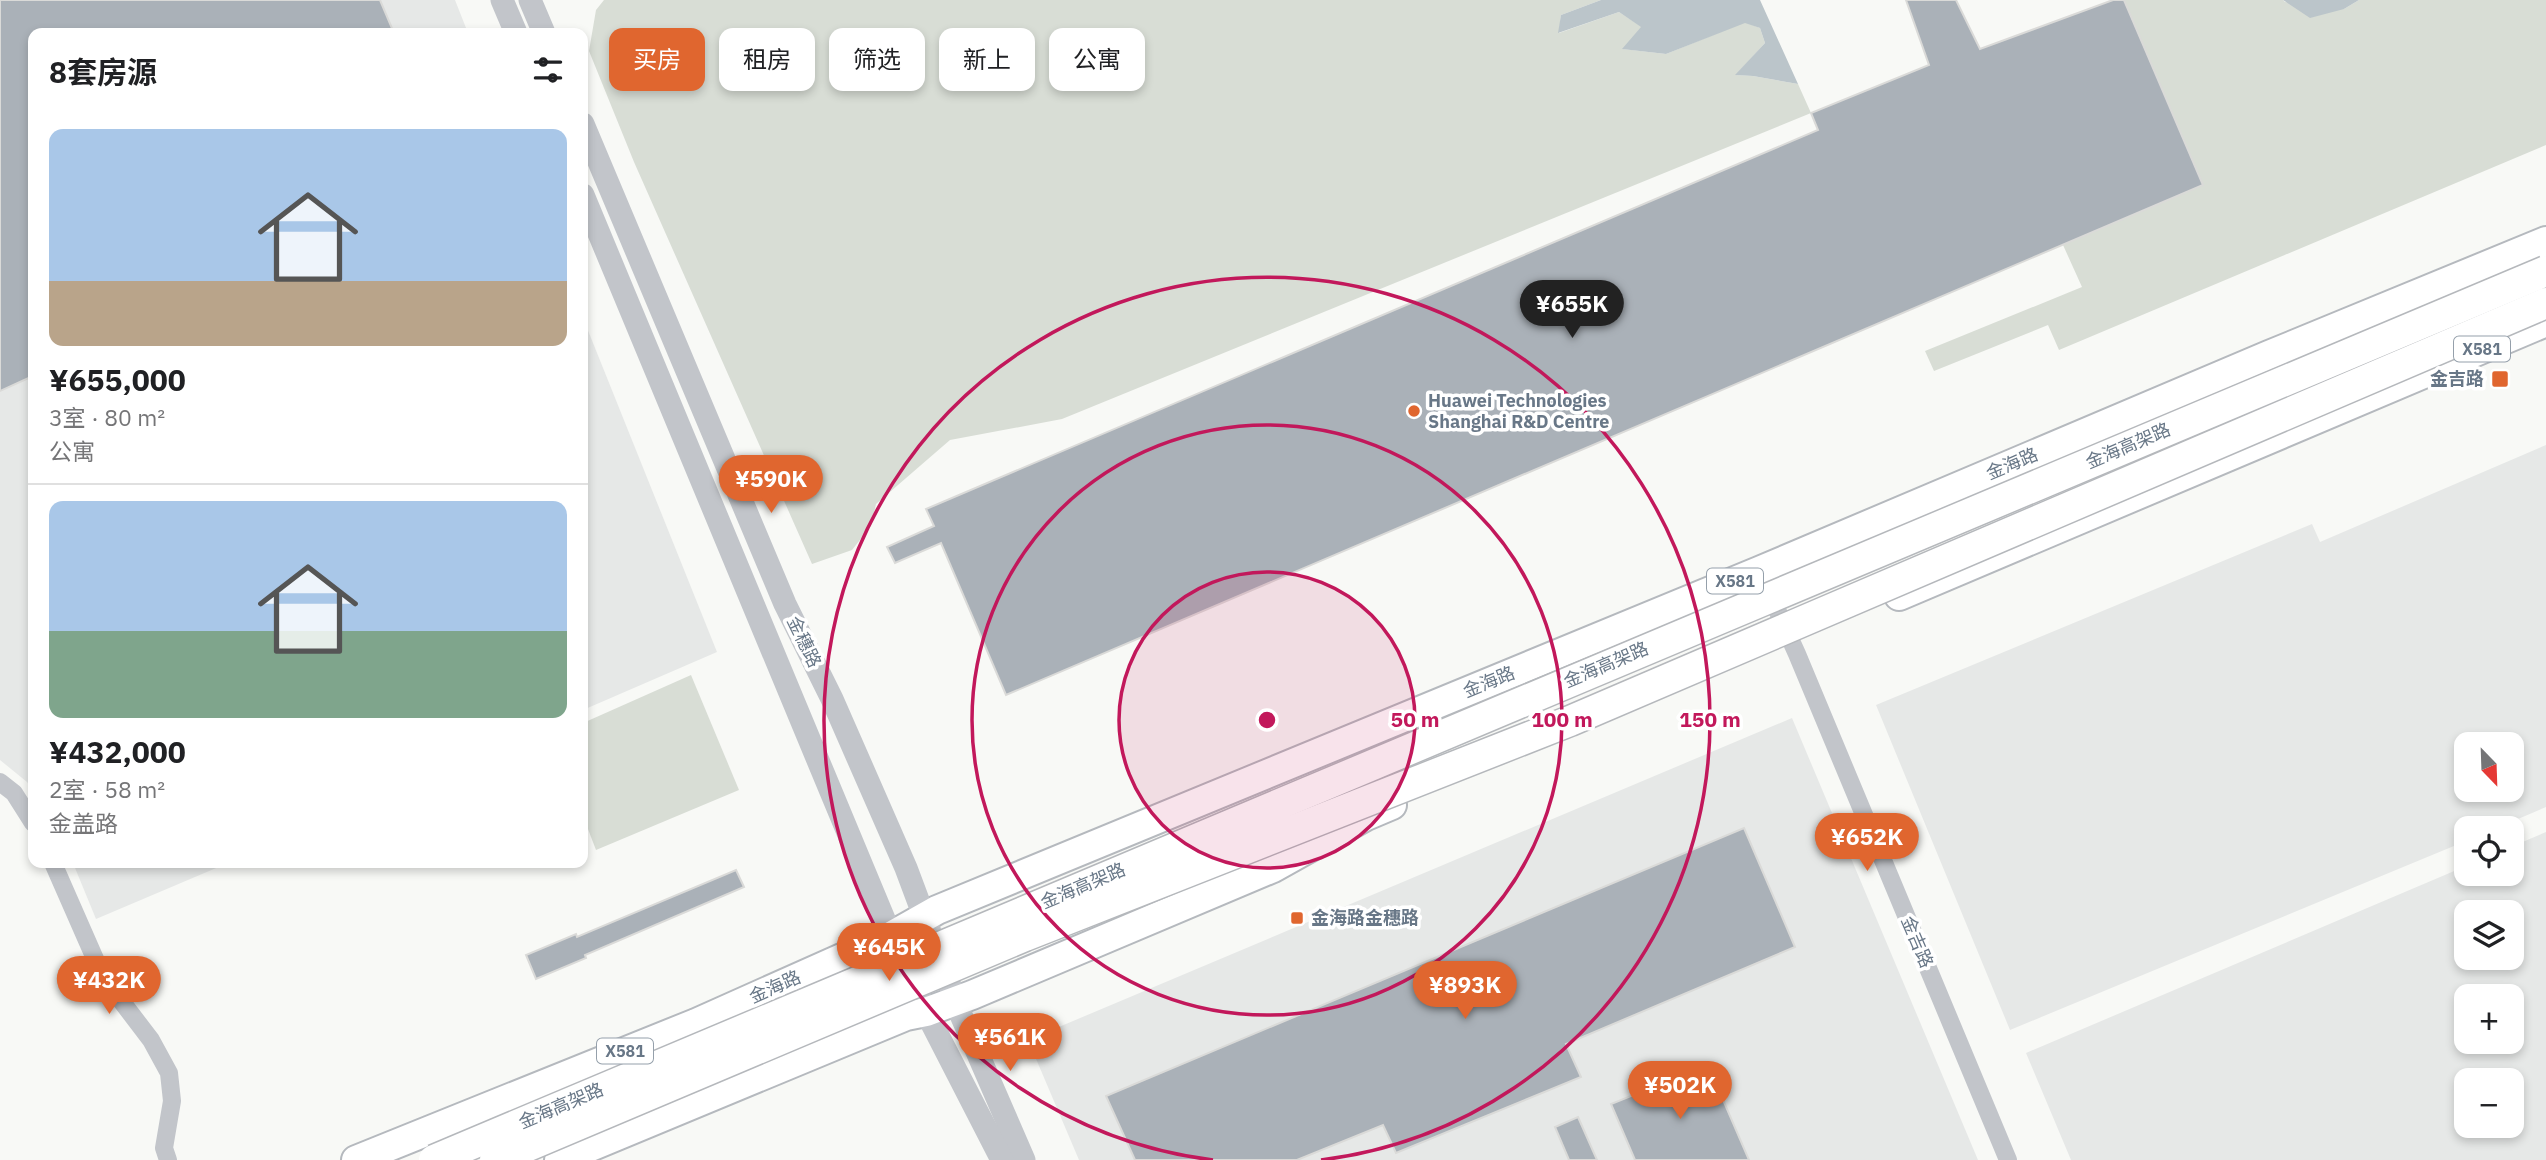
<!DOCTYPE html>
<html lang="zh">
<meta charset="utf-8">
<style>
body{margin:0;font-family:"IBM Plex Sans","Noto Sans SC",sans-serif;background:#f2f2f2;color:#202124;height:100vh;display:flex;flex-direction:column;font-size:26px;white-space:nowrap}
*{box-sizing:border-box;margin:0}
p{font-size:23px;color:#757577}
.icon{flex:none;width:38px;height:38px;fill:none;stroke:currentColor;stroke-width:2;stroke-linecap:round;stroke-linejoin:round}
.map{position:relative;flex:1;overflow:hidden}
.panel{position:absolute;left:28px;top:28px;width:560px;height:840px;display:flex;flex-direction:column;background:#fff;border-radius:14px;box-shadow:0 4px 10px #0003}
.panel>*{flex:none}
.top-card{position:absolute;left:609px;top:28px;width:665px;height:63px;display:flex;gap:14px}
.needle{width:46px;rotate:157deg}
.tools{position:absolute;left:2454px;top:732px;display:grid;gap:14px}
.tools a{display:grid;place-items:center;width:70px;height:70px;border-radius:14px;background:#fff;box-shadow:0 4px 10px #0003;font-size:35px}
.price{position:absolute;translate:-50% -60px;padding:0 16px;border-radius:24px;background:#e0662f;color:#fff;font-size:23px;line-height:46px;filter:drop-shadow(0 2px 4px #0008)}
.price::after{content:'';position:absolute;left:50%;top:42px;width:21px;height:16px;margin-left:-10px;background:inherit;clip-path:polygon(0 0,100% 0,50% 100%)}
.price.current{background:#222;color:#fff}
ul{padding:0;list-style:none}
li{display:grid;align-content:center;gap:14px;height:371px;padding:0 21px}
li+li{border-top:2px solid #e0e0e0}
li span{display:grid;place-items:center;height:217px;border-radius:14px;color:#555}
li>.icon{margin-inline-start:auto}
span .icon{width:126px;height:126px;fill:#fffc;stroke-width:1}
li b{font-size:30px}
h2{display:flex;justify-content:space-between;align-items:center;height:84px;padding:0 21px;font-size:30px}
.tag{padding:0 24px;border-radius:14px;background:#fff;box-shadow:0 4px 10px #0003;font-size:24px;line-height:63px}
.tag.current{background:#e0662f;color:#fff}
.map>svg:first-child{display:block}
.built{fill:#e6e8e7;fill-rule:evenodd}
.green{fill:#d8ddd5}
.water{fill:#bbc5ca}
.building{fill:#aab1b8;stroke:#dadad8;stroke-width:2}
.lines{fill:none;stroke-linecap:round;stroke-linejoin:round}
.primary-casing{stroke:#b5b9be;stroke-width:32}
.minor{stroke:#c2c5ca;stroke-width:18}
.tertiary{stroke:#c2c5ca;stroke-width:23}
.primary{stroke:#fff;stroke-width:28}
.trunk-bridge-casing{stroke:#b5b8bc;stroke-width:33;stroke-linecap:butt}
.trunk-bridge{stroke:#fff;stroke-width:30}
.ring{fill:none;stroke:#c2185b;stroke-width:3.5}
.poi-dot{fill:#e0662f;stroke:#fff;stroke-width:2.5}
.labels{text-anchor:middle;stroke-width:7;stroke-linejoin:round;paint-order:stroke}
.shield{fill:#fff;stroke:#95a0ab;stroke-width:2}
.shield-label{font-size:16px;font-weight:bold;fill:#687787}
.poi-label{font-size:18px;font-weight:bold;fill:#687787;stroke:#fff;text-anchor:start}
.street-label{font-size:18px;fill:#687787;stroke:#fff}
.centre{fill:#c2185b;stroke:#fff;stroke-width:3.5}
.ring-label{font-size:21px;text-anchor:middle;font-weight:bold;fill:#c2185b;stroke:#fff;stroke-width:7;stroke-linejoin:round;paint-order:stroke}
</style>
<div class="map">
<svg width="2546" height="1160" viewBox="0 0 2546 1160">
<rect width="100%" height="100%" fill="#f8f9f6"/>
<!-- built -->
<g class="built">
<polygon points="0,0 455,0 468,33 33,33 33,790 27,782 0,760"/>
<polygon points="583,318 717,652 583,710"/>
<path d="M2546 445V807L2497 828H2466V841L2010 1030 1876 705 2312 524 2320 542ZM2466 744H2511V789H2466Z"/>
<polygon points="1792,718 1978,1160 1079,1160 1028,1040"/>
<path d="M2546 832V1160H2071L2026 1053 2466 866V873H2511V847ZM2466 912H2511V957H2466ZM2466 996H2511V1041H2466ZM2466 1080H2511V1125H2466Z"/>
<polygon points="73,863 228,863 96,919"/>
</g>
<!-- green -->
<g class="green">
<polygon points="604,0 1601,0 1561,15 1559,33 1619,12 1642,27 1623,49 1666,54 1745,22 1760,28 1765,43 1736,75 1753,76 1798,84 1811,113 1062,419 950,440 876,504 871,526 852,550 812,564 634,162 589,51 596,10"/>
<polygon points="2124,0 2283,0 2285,2 2344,9 2359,0 2546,0 2546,145 2059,350 2048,325 1934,371 1925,351 2082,287 2063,245 2202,185"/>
<polygon points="691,675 739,790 596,850 583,816 583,723"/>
</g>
<!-- water -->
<g class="water">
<polygon points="1601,0 1760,0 1798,84 1753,76 1735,75 1765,43 1760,28 1745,23 1666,54 1622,49 1641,27 1619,12 1558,33 1561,15"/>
<polygon points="2283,0 2359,0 2344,9 2310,18"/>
</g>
<!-- building -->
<g class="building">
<polygon points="0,0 380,0 394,33 33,33 33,376 0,391"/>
<polygon points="1906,0 1956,0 1980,49 2113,0 2124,0 2203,185 1006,695 941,543 895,563 887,547 934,526 926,509 1818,130 1811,113 1929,65"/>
<polygon points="1744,828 1795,947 1566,1044 1581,1077 1396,1153 1383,1125 1297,1160 1135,1160 1106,1096"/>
<polygon points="736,870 744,887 585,955 586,958 536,979 526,955 576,934 577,937"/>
<polygon points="1708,1065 1749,1160 1635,1160 1611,1104"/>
<polygon points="1578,1117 1597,1160 1569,1160 1555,1127"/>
</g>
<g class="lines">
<defs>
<g id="primary">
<polyline points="1899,596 2546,322"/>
<polyline points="356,1160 696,1023 891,936 937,910 1759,571 2269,355 2546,241"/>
<polyline points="559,1160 906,1016 926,1012 972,995 1273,868 1366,816 1392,805"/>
</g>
</defs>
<!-- primary casing -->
<use href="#primary" class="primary-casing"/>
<!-- minor -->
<g class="minor">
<polyline points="1768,590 1797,654 2008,1160"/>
<polyline points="0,782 14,793 33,823"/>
<polyline points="53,863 103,977 151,1040 169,1073 172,1101 164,1148 168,1160"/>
</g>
<!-- tertiary -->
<g class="tertiary">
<polyline points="502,0 516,33"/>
<polyline points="530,0 544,33"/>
<polyline points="583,124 785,604 832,699 906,868 961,1015 1024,1160"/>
<polyline points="583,195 891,936 926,1012 1002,1160"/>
</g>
<!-- primary -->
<use href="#primary" class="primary"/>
<defs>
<g id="trunk-bridge">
<polyline points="434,1160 2546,271"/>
<polyline points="495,1160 1025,936 1570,721 2546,303"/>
</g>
</defs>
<!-- trunk-bridge casing -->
<use href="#trunk-bridge" class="trunk-bridge-casing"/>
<!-- trunk-bridge -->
<use href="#trunk-bridge" class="trunk-bridge"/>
</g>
<!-- distance rings -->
<circle cx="1267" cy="720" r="148" fill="#c2185b" fill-opacity=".12"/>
<g class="ring">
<circle cx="1267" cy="720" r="148"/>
<circle cx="1267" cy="720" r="295"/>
<path d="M1213 1160A443 443 0 1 1 1321 1160"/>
</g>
<!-- markers -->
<g class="poi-dot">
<rect x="2491" y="370" width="18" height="18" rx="3.5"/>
<circle cx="1414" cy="411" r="7"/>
<rect x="1290" y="911" width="14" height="14" rx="3.5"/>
</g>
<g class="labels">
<!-- shield labels -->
<g class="shield">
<rect x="2454" y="336.5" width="56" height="25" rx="5"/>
<rect x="1707" y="568.5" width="56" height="25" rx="5"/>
<rect x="597" y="1038.5" width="56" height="25" rx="5"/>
</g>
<g class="shield-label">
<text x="2482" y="355">X581</text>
<text x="1735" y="587">X581</text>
<text x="625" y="1057">X581</text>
</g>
<!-- poi labels -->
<g class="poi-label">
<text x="2484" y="385" text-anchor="end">金吉路</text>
<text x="1428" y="407">Huawei Technologies<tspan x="1428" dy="21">Shanghai R&amp;D Centre</tspan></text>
<text x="1311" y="924">金海路金穗路</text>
</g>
<!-- street labels -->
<g class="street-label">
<text transform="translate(2128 446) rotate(-23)" y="6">金海高架路</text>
<text transform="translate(2012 464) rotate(-23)" y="6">金海路</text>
<text transform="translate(804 642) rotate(64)" y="6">金穗路</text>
<text transform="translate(1606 665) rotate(-23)" y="6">金海高架路</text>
<text transform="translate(1489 682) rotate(-22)" y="6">金海路</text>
<text transform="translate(1083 886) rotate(-23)" y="6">金海高架路</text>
<text transform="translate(1917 942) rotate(67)" y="6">金吉路</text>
<text transform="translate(775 987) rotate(-24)" y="6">金海路</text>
<text transform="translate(561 1106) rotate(-23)" y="6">金海高架路</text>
</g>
</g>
<circle cx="1267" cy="720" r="10" class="centre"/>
<g class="ring-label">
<text x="1415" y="727">50 m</text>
<text x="1562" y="727">100 m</text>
<text x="1710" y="727">150 m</text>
</g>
</svg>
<div class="tools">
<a><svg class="needle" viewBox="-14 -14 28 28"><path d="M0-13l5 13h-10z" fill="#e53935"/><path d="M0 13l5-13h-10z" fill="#757577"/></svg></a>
<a><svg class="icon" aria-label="locate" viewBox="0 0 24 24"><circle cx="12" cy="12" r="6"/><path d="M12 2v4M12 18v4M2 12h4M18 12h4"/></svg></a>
<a><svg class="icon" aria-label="layers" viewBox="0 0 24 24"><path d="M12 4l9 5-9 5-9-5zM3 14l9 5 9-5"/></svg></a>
<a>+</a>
<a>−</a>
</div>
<b class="price current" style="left:1572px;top:340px">¥655K</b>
<b class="price" style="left:771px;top:515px">¥590K</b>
<b class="price" style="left:1867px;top:873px">¥652K</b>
<b class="price" style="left:889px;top:983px">¥645K</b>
<b class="price" style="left:109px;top:1016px">¥432K</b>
<b class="price" style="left:1465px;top:1021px">¥893K</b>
<b class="price" style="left:1010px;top:1073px">¥561K</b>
<b class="price" style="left:1680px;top:1121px">¥502K</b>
<div class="top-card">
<a class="tag current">买房</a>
<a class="tag">租房</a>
<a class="tag">筛选</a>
<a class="tag">新上</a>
<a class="tag">公寓</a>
</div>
<section class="panel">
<h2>8套房源<svg class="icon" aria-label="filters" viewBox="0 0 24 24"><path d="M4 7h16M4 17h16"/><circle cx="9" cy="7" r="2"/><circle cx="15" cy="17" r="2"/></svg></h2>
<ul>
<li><span style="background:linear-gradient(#a9c7e8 70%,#b9a48a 0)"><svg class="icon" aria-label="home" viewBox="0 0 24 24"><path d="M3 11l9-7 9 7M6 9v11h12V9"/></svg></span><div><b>¥655,000</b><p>3室 · 80 m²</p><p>公寓</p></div></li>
<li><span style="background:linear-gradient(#a9c7e8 60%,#7fa58c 0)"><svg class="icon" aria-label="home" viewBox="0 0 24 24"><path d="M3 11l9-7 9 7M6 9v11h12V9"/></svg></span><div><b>¥432,000</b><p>2室 · 58 m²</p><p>金盖路</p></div></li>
</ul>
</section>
</div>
